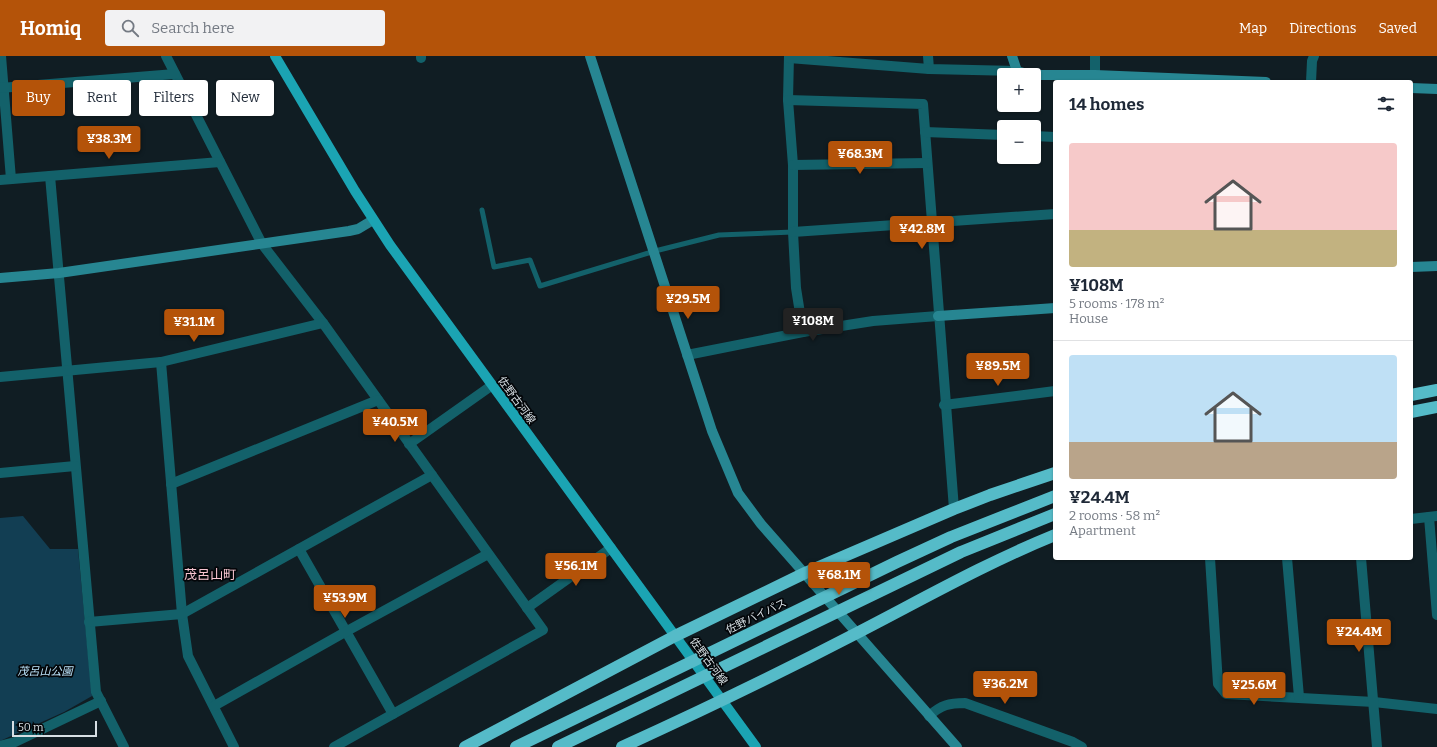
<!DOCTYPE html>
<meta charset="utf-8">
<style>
body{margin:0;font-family:Bitter,"Noto Sans JP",serif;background:#f2f2f3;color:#1f2937;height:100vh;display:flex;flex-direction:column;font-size:15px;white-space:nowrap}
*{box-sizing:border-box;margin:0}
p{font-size:13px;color:#747a83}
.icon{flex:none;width:22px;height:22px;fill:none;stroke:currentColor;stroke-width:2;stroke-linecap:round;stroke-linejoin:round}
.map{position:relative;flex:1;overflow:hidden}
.details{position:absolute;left:1053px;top:24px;width:360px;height:480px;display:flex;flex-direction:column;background:#fff;border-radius:4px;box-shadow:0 1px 3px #0004}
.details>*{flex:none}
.hud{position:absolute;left:12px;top:24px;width:380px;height:36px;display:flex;gap:8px}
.fabs{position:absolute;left:997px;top:12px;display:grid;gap:8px}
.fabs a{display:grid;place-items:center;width:44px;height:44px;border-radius:4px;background:#fff;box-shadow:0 1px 3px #0004;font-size:20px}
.scale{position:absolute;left:12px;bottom:10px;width:85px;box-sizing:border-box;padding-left:4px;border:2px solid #d7dfe4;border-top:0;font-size:11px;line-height:14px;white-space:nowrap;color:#d7dfe4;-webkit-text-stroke:3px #030609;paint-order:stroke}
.price{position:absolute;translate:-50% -34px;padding:0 9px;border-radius:4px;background:#b45309;color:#fff;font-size:13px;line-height:26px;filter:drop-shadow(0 1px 2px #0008)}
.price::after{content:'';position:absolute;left:50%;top:24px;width:12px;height:9px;margin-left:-6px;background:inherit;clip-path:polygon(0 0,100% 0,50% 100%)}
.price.selected{background:#222;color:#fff}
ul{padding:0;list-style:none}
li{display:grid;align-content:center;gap:8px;height:212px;padding:0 16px}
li+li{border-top:1px solid #e0e1e3}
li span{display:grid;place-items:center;height:124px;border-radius:4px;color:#555}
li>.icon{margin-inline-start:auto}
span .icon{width:72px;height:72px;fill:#fffc;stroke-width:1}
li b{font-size:17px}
h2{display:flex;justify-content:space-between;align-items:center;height:48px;padding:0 16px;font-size:17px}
.chip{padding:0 14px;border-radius:4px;background:#fff;box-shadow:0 1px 3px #0004;font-size:14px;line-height:36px}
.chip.selected{background:#b45309;color:#fff}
header{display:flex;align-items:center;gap:24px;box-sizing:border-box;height:56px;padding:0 20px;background:#b45309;color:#fff}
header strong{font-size:19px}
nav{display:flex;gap:22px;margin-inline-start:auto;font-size:14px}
.search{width:280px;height:36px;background:#f2f2f3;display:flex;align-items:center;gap:10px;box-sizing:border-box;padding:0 14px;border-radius:4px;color:#747a83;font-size:15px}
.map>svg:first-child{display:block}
.green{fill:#123e53}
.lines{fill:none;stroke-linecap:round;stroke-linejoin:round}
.lane{stroke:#13616a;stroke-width:5}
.street{stroke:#13616a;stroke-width:10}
.secondary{stroke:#278692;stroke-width:10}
.primary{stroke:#1ba4b3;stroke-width:10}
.highway{stroke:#55bbc8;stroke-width:12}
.highway-bridge{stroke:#55bbc8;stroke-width:12}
.labels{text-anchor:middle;stroke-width:3.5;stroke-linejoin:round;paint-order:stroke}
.street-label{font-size:11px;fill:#d7dfe4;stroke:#030609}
.park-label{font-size:11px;font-style:italic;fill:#bce3fa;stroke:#030609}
.quarter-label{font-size:13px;fill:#f8c5d1;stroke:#030609}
</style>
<header>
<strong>Homiq</strong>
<div class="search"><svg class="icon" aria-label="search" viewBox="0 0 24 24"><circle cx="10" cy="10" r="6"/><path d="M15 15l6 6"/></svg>Search here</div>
<nav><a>Map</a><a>Directions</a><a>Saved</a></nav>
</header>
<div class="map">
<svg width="1437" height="691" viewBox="0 0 1437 691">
<rect width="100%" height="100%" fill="#101d23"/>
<!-- green -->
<polygon class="green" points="23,460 50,493 78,493 92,640 64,656 0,685 0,462"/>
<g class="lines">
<!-- lane -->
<polyline class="lane" points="482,154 494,211 530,204 540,230 655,195 719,179 793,176"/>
<!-- street -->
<g class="street">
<polyline points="1,0 11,123"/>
<polyline points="166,0 262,188 323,267 543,574 334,691"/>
<polyline points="421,0 421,2"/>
<polyline points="789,0 788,44 793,109 793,176 796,232 803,276"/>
<polyline points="928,0 929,13"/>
<polyline points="789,2 929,13 1017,15"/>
<polyline points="1095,19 1095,0"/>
<polyline points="1311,26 1312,5 1314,0"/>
<polyline points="0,32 175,18"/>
<polyline points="788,44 923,48 954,453"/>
<polyline points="925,76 1004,79"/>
<polyline points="1034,80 1055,81"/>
<polyline points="793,109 927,107"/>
<polyline points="50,120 96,636 124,691"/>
<polyline points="0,124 220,106"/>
<polyline points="793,176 1055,158"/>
<polyline points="687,299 803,276 873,265 938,260"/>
<polyline points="161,306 182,558 188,600 234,691"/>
<polyline points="0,321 161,306 323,267"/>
<polyline points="944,349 1055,335"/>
<polyline points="409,388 491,330"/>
<polyline points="0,417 75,410"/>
<polyline points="171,428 378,344"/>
<polyline points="1429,461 1437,559"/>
<polyline points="1411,463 1437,460"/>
<polyline points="299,493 393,658"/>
<polyline points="1210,502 1218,628 1226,638 1374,646 1437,653"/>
<polyline points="1287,502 1299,641"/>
<polyline points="1361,502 1377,691"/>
<polyline points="527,552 611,492"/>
<polyline points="89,566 182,558 432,419"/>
<polyline points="214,650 347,575 488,498"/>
<path d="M929 660C941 649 949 647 965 647L1073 686 1082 691"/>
<polyline points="0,690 15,686 101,645"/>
</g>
<!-- secondary -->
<g class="secondary">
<polyline points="590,0 712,375 738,437 761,468 957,691"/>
<polyline points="1012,0 1017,15 1030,19"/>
<polyline points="1034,19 1095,19 1266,26"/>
<polyline points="1411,32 1437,33"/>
<polyline points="1411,211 1437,210"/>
<polyline points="0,222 59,217 349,175 358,173 373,164"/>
<polyline points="938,260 1055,252"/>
</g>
<!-- primary -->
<polyline class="primary" points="275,0 355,135 390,189 756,691"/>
<!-- highway -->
<g class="highway">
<polyline points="1411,339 1437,334"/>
<polyline points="1411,356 1437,351"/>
<polyline points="465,691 675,580 805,517 954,453 990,439 1055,417"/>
<path d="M622 691C701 655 780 617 857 577 923 543 986 507 1055 479"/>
</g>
<!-- highway-bridge -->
<g class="highway-bridge">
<polyline points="516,691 897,506 951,481 1055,440"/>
<polyline points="558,691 961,496 1055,458"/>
</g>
</g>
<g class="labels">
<!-- street labels -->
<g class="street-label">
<text transform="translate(517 344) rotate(54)" y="4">佐野古河線</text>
<text transform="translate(756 560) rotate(-26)" y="4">佐野バイパス</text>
<text transform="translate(709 605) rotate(54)" y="4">佐野古河線</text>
</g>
<!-- park labels -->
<g class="park-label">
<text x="45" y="619">茂呂山公園</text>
</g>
<!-- quarter labels -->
<g class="quarter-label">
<text x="210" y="523">茂呂山町</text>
</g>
</g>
</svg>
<div class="fabs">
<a>+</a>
<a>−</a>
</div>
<div class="scale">50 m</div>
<b class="price" style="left:109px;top:104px">¥38.3M</b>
<b class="price" style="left:860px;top:119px">¥68.3M</b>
<b class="price" style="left:922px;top:194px">¥42.8M</b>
<b class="price" style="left:688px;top:264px">¥29.5M</b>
<b class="price selected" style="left:813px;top:286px">¥108M</b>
<b class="price" style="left:194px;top:287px">¥31.1M</b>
<b class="price" style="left:998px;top:331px">¥89.5M</b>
<b class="price" style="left:395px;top:387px">¥40.5M</b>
<b class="price" style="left:576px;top:531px">¥56.1M</b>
<b class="price" style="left:839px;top:540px">¥68.1M</b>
<b class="price" style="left:345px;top:563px">¥53.9M</b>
<b class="price" style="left:1359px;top:597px">¥24.4M</b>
<b class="price" style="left:1005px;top:649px">¥36.2M</b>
<b class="price" style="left:1254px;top:650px">¥25.6M</b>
<div class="hud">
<a class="chip selected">Buy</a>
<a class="chip">Rent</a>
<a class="chip">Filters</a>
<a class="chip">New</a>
</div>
<section class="details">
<h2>14 homes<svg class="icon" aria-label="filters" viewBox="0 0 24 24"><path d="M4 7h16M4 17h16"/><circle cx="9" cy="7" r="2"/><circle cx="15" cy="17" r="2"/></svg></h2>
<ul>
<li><span style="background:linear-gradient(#f6c9c9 70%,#c2b280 0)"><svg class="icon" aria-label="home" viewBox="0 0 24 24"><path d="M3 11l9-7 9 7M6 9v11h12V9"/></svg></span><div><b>¥108M</b><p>5 rooms · 178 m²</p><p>House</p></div></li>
<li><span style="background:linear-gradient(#bfe0f5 70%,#b9a48a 0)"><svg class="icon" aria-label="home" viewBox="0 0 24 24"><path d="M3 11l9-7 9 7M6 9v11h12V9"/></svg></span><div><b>¥24.4M</b><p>2 rooms · 58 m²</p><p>Apartment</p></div></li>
</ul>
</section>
</div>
